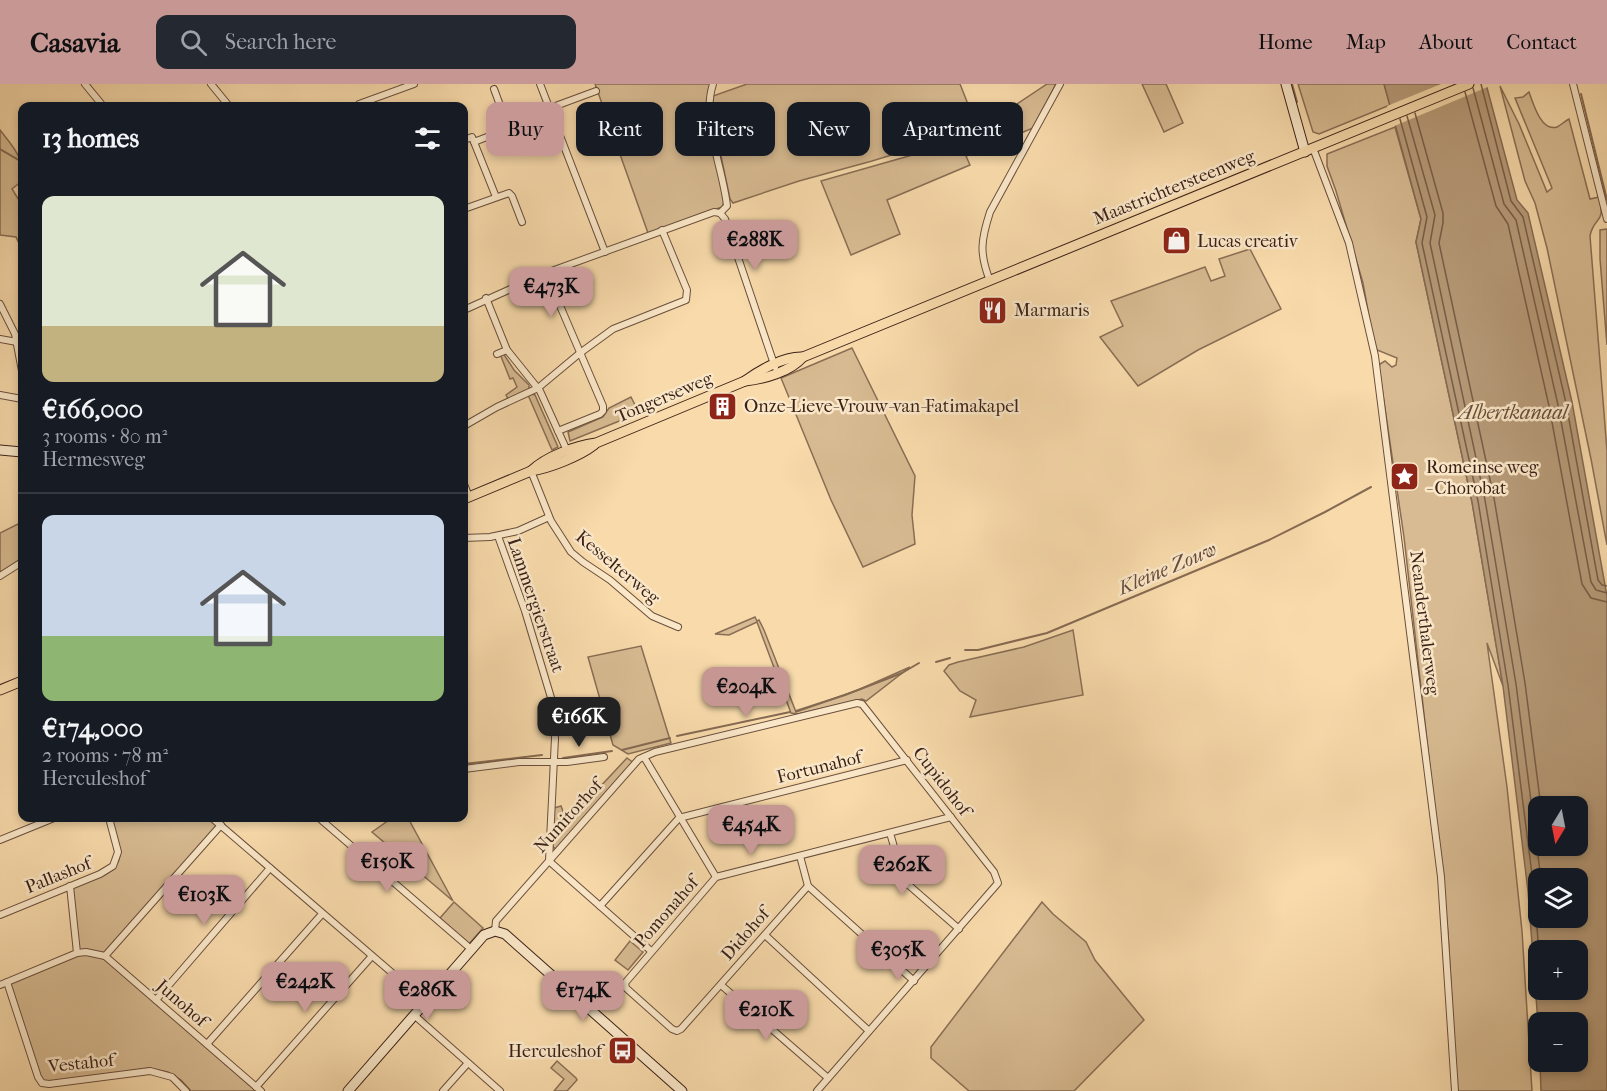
<!DOCTYPE html>
<meta charset="utf-8">
<style>
body{margin:0;font-family:"IM FELL French Canon",serif;background:#242831;color:#f1f3f6;height:100vh;display:flex;flex-direction:column;font-size:22px;white-space:nowrap}
*{box-sizing:border-box;margin:0}
p{font-size:20px;color:#9ea1a6}
.icon{flex:none;width:33px;height:33px;fill:none;stroke:currentColor;stroke-width:2;stroke-linecap:round;stroke-linejoin:round}
.map{position:relative;flex:1;overflow:hidden}
.details{position:absolute;left:18px;top:18px;width:450px;height:720px;display:flex;flex-direction:column;background:#171b24;border-radius:12px;box-shadow:0 3px 9px #0003}
.details>*{flex:none}
.guide{position:absolute;left:486px;top:18px;width:570px;height:54px;display:flex;gap:12px}
.needle{width:39px;rotate:190deg}
.fabs{position:absolute;left:1528px;top:712px;display:grid;gap:12px}
.fabs a{display:grid;place-items:center;width:60px;height:60px;border-radius:12px;background:#171b24;box-shadow:0 3px 9px #0003;font-size:30px}
.price{position:absolute;translate:-50% -51px;padding:0 14px;border-radius:12px;background:#c59692;color:#111;font-size:20px;line-height:39px;filter:drop-shadow(0 2px 3px #0008)}
.price::after{content:'';position:absolute;left:50%;top:36px;width:18px;height:14px;margin-left:-9px;background:inherit;clip-path:polygon(0 0,100% 0,50% 100%)}
.price.active{background:#222;color:#fff}
ul{padding:0;list-style:none}
li{display:grid;align-content:center;gap:12px;height:318px;padding:0 24px}
li+li{border-top:2px solid #363941}
li span{display:grid;place-items:center;height:186px;border-radius:12px;color:#555}
li>.icon{margin-inline-start:auto}
span .icon{width:108px;height:108px;fill:#fffc;stroke-width:1}
li b{font-size:26px}
h2{display:flex;justify-content:space-between;align-items:center;height:72px;padding:0 24px;font-size:26px}
.tag{padding:0 21px;border-radius:12px;background:#171b24;box-shadow:0 3px 9px #0003;font-size:21px;line-height:54px}
.tag.active{background:#c59692;color:#111}
header{display:flex;align-items:center;gap:36px;box-sizing:border-box;height:84px;padding:0 30px;background:#c59692;color:#111}
header strong{font-size:28px}
nav{display:flex;gap:33px;margin-inline-start:auto;font-size:21px}
.search{width:420px;height:54px;background:#242831;display:flex;align-items:center;gap:15px;box-sizing:border-box;padding:0 21px;border-radius:12px;color:#9ea1a6;font-size:22px}
.map>svg:first-child{display:block}
.green{fill:#d8bb92;stroke:#896e55;stroke-width:1.5}
.water{fill:#b79b79;stroke:#856a52;stroke-width:1.5;fill-rule:evenodd}
.pier{fill:#f8daab}
.lines{fill:none;stroke-linecap:round;stroke-linejoin:round}
.shore{stroke:#785e48;stroke-width:1.5}
.stream{stroke:#856a52;stroke-width:2}
.street-casing{stroke:#6a4f3d;stroke-width:8}
.secondary-casing{stroke:#3a2118;stroke-width:11}
.primary-casing{stroke:#3a2118;stroke-width:11}
.street{stroke:#fae7c8;stroke-width:6}
.secondary{stroke:#fae7c8;stroke-width:9}
.primary{stroke:#f8daab;stroke-width:9}
.labels{text-anchor:middle;stroke-width:5;stroke-linejoin:round;paint-order:stroke}
.street-label{font-size:18px;fill:#3a2118;stroke:#fae7c8}
.poi-label{font-size:18px;fill:#3a2118;stroke:#fae7c8;text-anchor:start}
.water-label{font-size:20px;font-style:italic;fill:#664c3a;stroke:#fae7c8}
</style>
<header>
<strong>Casavia</strong>
<div class="search"><svg class="icon" aria-label="search" viewBox="0 0 24 24"><circle cx="10" cy="10" r="6"/><path d="M15 15l6 6"/></svg>Search here</div>
<nav><a>Home</a><a>Map</a><a>About</a><a>Contact</a></nav>
</header>
<div class="map">
<svg width="1607" height="1007" viewBox="0 0 1607 1007">
<rect width="100%" height="100%" fill="#f8daab"/>
<filter id="stains"><feTurbulence type="fractalNoise" baseFrequency=".00333" numOctaves="4"/><feColorMatrix values="0 0 0 0 .2 0 0 0 0 .09 0 0 0 0 .02 0 0 0 .5 -.17"/></filter>
<radialGradient id="worn" r=".72"><stop offset=".6" stop-color="#630" stop-opacity="0"/><stop offset="1" stop-color="#630" stop-opacity=".3"/></radialGradient>
<!-- green -->
<g class="green">
<polygon points="595,0 711,0 708,13 724,118 722,123 648,149"/>
<polygon points="747,0 960,0 975,38 978,39 959,49 931,59 872,77 799,97 733,119 730,115 712,29 713,12"/>
<polygon points="1047,0 1056,0 1033,44 966,72 970,81 887,116 900,150 851,171 821,97 951,60 990,38"/>
<polygon points="1142,0 1166,0 1183,39 1164,48"/>
<polygon points="1298,0 1384,0 1390,21 1319,50 1313,48"/>
<path d="M1500 2 1519 40 1547 108 1552 104 1515 14 1523 13 1529 8C1533 19 1541 48 1557 43 1561 41 1565 37 1569 35L1590 115 1599 113C1606 142 1594 131 1590 152L1607 367V461L1591 375 1547 164 1535 119 1525 97Z"/>
<polygon points="1395,43 1421,135 1416,158 1472,418 1503,602 1487,559 1507,703 1522,847 1532,1007 1457,1007 1448,849 1441,781 1404,453 1379,284 1380,280 1385,277 1392,283 1396,281 1397,274 1377,266 1373,255 1363,199 1336,107 1327,82 1327,70"/>
<path d="M0 46C15 65 23 72 22 97L12 105 22 121V166L16 153 0 151Z"/>
<polygon points="1607,145 1607,261 1600,175 1600,146"/>
<polygon points="1250,165 1281,225 1198,266 1138,302 1100,253 1123,242 1111,217 1205,183 1211,197 1225,192 1219,175"/>
<polygon points="852,264 915,392 912,431 915,460 863,483 831,416 781,294"/>
<polygon points="503,269 514,286 529,301 529,306 508,315 506,311 517,303 513,294 510,295 500,270"/>
<polygon points="531,310 535,311 558,363 552,366 528,311"/>
<polygon points="631,313 639,329 570,357 568,348 603,333 609,324"/>
<polygon points="22,438 22,474 0,489 0,449"/>
<polygon points="755,533 757,537 759,536 764,546 796,628 858,606 910,583 866,617 862,615 798,630 791,629 757,538 729,551 715,550"/>
<polygon points="1073,546 1083,611 970,633 976,616 960,607 944,587 949,581 958,578 1024,563"/>
<polygon points="641,562 671,659 628,670 613,661 588,573"/>
<polygon points="627,674 634,679 556,765 551,762 554,724 561,722 567,738"/>
<path d="M111 734H209L218 742 104 869 78 866 71 803C88 797 118 792 120 771 120 759 114 744 111 734Z"/>
<polygon points="392,734 408,734 453,817 372,748"/>
<polygon points="454,818 483,844 469,860 440,834"/>
<polygon points="1042,818 1053,830 1086,858 1095,876 1144,936 1074,1007 969,1007 931,974 931,963"/>
<polygon points="630,857 643,868 628,886 615,876"/>
<polygon points="85,869 101,872 109,878 256,1007 191,1007 181,996 168,988 150,984 44,999 39,993 9,899"/>
<polygon points="557,977 576,994 577,996 567,1007 554,1007 564,995 551,984"/>
</g>
<!-- water -->
<path class="water" d="M1384 0H1486L1517 116 1528 129 1572 318 1607 512V1007H1541L1540 978H1578V939H1539V952L1528 807 1503 602 1472 418 1416 158 1421 135ZM1539 723H1578V762H1539ZM1539 795H1578V834H1539ZM1539 867H1578V906H1539Z"/>
<!-- pier -->
<polygon class="pier" points="1441,0 1489,0 1490,2 1392,43 1387,22"/>
<g class="lines">
<!-- shore -->
<g class="shore">
<polyline points="1481,0 1511,117 1523,133 1566,319 1598,496 1602,501 1607,502"/>
<polyline points="1473,4 1504,120 1516,136 1558,321 1591,498 1596,506 1607,509"/>
<polyline points="1465,8 1496,122 1508,140 1549,322 1582,500 1591,514 1607,518"/>
<polyline points="1415,29 1443,129 1443,139 1439,159 1494,414 1525,599 1541,723"/>
<polyline points="1407,32 1435,131 1430,159 1485,416 1516,600 1541,795"/>
<polyline points="1400,35 1427,133 1422,159 1478,417 1508,601 1534,806 1539,869"/>
</g>
<!-- stream -->
<g class="stream">
<polyline points="1292,0 1297,18"/>
<polyline points="1581,10 1607,116"/>
<polyline points="0,65 22,78"/>
<polyline points="965,566 978,566 1047,549 1269,456 1325,428 1371,403"/>
<polyline points="936,578 950,574"/>
<polyline points="796,627 845,611 902,589 919,579"/>
<polyline points="677,652 790,628"/>
<polyline points="622,666 670,654"/>
<polyline points="563,674 612,667"/>
<polyline points="464,680 542,671"/>
</g>
<defs>
<g id="street">
<polyline points="85,0 103,22"/>
<polyline points="211,0 229,22"/>
<polyline points="540,0 605,168"/>
<path d="M713 0C701 37 723 84 727 122L720 129"/>
<polyline points="1573,0 1607,135"/>
<polyline points="494,5 507,40"/>
<polyline points="358,22 359,20 414,0"/>
<polyline points="464,56 472,53 474,58 505,46 507,40 596,7"/>
<polyline points="474,58 496,113"/>
<polyline points="1313,64 1349,159 1375,272 1441,793 1455,1007"/>
<polyline points="464,125 509,109 512,112 522,138"/>
<polyline points="720,129 725,135 775,283"/>
<polyline points="546,189 603,322 603,327 600,330 558,347"/>
<path d="M990 197C979 169 981 156 990 128L1060 0"/>
<polyline points="486,214 507,266 540,307 568,369"/>
<polyline points="0,220 15,250 22,287"/>
<polyline points="464,226 546,189 714,128 720,129"/>
<polyline points="0,255 17,258"/>
<polyline points="497,270 507,266"/>
<polyline points="0,311 22,315"/>
<polyline points="464,342 497,323 538,304 580,269 613,245 686,216 687,206 662,146"/>
<polyline points="531,387 551,437 571,468 583,478 610,496 652,532 678,543"/>
<polyline points="464,400 469,413"/>
<polyline points="498,452 525,527 552,617 555,654 549,777 651,867"/>
<polyline points="464,454 490,453 518,447 549,433"/>
<polyline points="0,492 22,478"/>
<polyline points="644,673 716,793"/>
<polyline points="464,685 519,678 567,678 604,673"/>
<polyline points="212,734 426,918"/>
<polyline points="319,734 471,865"/>
<polyline points="890,749 904,797 959,845"/>
<polyline points="0,756 54,734"/>
<polyline points="800,772 808,802 914,897"/>
<polyline points="808,802 681,945 677,947 672,945 626,904 625,899 716,793 951,733"/>
<polyline points="600,822 679,734 907,676"/>
<polyline points="0,831 100,790 113,782 118,768 109,734"/>
<polyline points="495,847 496,837 639,675 655,668 857,619 862,620 994,788 998,799 817,1007"/>
<polyline points="765,851 869,947"/>
<polyline points="77,869 86,868 105,872 261,1007"/>
<polyline points="105,872 221,741"/>
<polyline points="7,898 38,993 42,999 49,1000 150,987 172,993 186,1007"/>
<polyline points="0,901 77,869 70,802"/>
<polyline points="721,901 828,994"/>
<polyline points="156,916 270,784"/>
<polyline points="414,931 500,1007"/>
<polyline points="207,960 322,830"/>
<polyline points="256,1003 372,872"/>
<polyline points="443,1007 468,979"/>
</g>
<g id="secondary">
<polyline points="1286,0 1305,68"/>
<polyline points="0,366 22,368"/>
<polyline points="348,1007 484,851 495,847 505,850 682,1007"/>
</g>
<g id="primary">
<path d="M745 297C764 295 790 288 803 273L1469 0"/>
<path d="M531 387C547 372 575 362 596 359L745 297C760 286 784 272 803 273"/>
<path d="M464 415 531 387C550 384 580 372 594 361"/>
<polyline points="0,606 22,597"/>
</g>
</defs>
<!-- street casing -->
<use href="#street" class="street-casing"/>
<!-- secondary casing -->
<use href="#secondary" class="secondary-casing"/>
<!-- primary casing -->
<use href="#primary" class="primary-casing"/>
<!-- street -->
<use href="#street" class="street"/>
<!-- secondary -->
<use href="#secondary" class="secondary"/>
<!-- primary -->
<use href="#primary" class="primary"/>
</g>
<!-- icons -->
<defs>
<symbol id="shop-square" viewBox="-11 -11 22 22"><rect x="-9" y="-9" width="18" height="18" rx="4" fill="#8f2418" stroke="#fae7c8"/><path d="M-5-2.5h2.3a2.7 3.5 0 0 1 5.4 0H5L5.5 6h-11ZM-1.5-2.5h3a1.5 2.3 0 0 0-3 0Z" fill="#fff"/></symbol>
<symbol id="restaurant-square" viewBox="-11 -11 22 22"><rect x="-9" y="-9" width="18" height="18" rx="4" fill="#8f2418" stroke="#fae7c8"/><path d="M-5-6h1v4h1v-4h1v4h1v-4h1v5L-1.5 .5V6h-2V.5L-5-1ZM5-6V6H3V1.5H1.5Q1.5-4 5-6Z" fill="#fff"/></symbol>
<symbol id="building-square" viewBox="-11 -11 22 22"><rect x="-9" y="-9" width="18" height="18" rx="4" fill="#8f2418" stroke="#fae7c8"/><path d="M-4-6H4V6H1V3H-1V6H-4ZM-2.5-4.3h1.7v1.8h-1.7ZM.8-4.3h1.7v1.8H.8ZM-2.5-1h1.7V.8h-1.7ZM.8-1h1.7V.8H.8Z" fill="#fff"/></symbol>
<symbol id="sight-square" viewBox="-11 -11 22 22"><rect x="-9" y="-9" width="18" height="18" rx="4" fill="#8f2418" stroke="#fae7c8"/><path d="M0-6L1.8-2.2L6-1.7L2.9 1.2L3.7 5.4L0 3.3L-3.7 5.4L-2.9 1.2L-6-1.7L-1.8-2.2Z" fill="#fff"/></symbol>
<symbol id="bus-square" viewBox="-11 -11 22 22"><rect x="-9" y="-9" width="18" height="18" rx="4" fill="#8f2418" stroke="#fae7c8"/><path d="M-5-6H5V4H4V6H2V4H-2V6H-4V4H-5ZM-3.5-4V0h7V-4ZM-3.5 1.2v1.5H-2V1.2ZM2 1.2v1.5H3.5V1.2Z" fill="#fff"/></symbol>
</defs>
<g fill-rule="evenodd">
<use href="#shop-square" x="1160" y="140" width="33" height="33"/>
<use href="#restaurant-square" x="976" y="210" width="33" height="33"/>
<use href="#building-square" x="706" y="306" width="33" height="33"/>
<use href="#sight-square" x="1388" y="376" width="33" height="33"/>
<use href="#bus-square" x="606" y="950" width="33" height="33"/>
</g>
<g class="labels">
<!-- street labels -->
<g class="street-label">
<text transform="translate(1174 103) rotate(-22)" y="6">Maastrichtersteenweg</text>
<text transform="translate(664 313) rotate(-23)" y="6">Tongerseweg</text>
<text transform="translate(618 483) rotate(40)" y="6">Kesselterweg</text>
<text transform="translate(536 521) rotate(71)" y="6">Lammergierstraat</text>
<text transform="translate(1425 539) rotate(83)" y="6">Neanderthalerweg</text>
<text transform="translate(819 683) rotate(-14)" y="6">Fortunahof</text>
<text transform="translate(942 697) rotate(52)" y="6">Cupidohof</text>
<text transform="translate(568 732) rotate(-48)" y="6">Numitorhof</text>
<text transform="translate(58 791) rotate(-22)" y="6">Pallashof</text>
<text transform="translate(666 828) rotate(-49)" y="6">Pomonahof</text>
<text transform="translate(745 850) rotate(-49)" y="6">Didohof</text>
<text transform="translate(182 919) rotate(41)" y="6">Junohof</text>
<text transform="translate(81 979) rotate(-6)" y="6">Vestahof</text>
</g>
<!-- poi labels -->
<g class="poi-label">
<text x="1197" y="163">Lucas creativ</text>
<text x="1014" y="232">Marmaris</text>
<text x="744" y="328">Onze-Lieve-Vrouw-van-Fatimakapel</text>
<text x="1426" y="389">Romeinse weg<tspan x="1426" dy="21">- Chorobat</tspan></text>
<text x="602" y="973" text-anchor="end">Herculeshof</text>
</g>
<!-- water labels -->
<g class="water-label">
<text x="1513" y="335">Albertkanaal</text>
<text transform="translate(1167 484) rotate(-23)" y="7">Kleine Zouw</text>
</g>
</g>
<rect width="100%" height="100%" filter="url(#stains)"/>
<rect width="100%" height="100%" fill="url(#worn)"/>
</svg>
<div class="fabs">
<a><svg class="needle" viewBox="-14 -14 28 28"><path d="M0-13l5 13h-10z" fill="#e53935"/><path d="M0 13l5-13h-10z" fill="#9ea1a6"/></svg></a>
<a><svg class="icon" aria-label="layers" viewBox="0 0 24 24"><path d="M12 4l9 5-9 5-9-5zM3 14l9 5 9-5"/></svg></a>
<a>+</a>
<a>−</a>
</div>
<b class="price" style="left:755px;top:187px">€288K</b>
<b class="price" style="left:551px;top:234px">€473K</b>
<b class="price" style="left:746px;top:634px">€204K</b>
<b class="price active" style="left:579px;top:664px">€166K</b>
<b class="price" style="left:751px;top:772px">€454K</b>
<b class="price" style="left:387px;top:809px">€150K</b>
<b class="price" style="left:902px;top:812px">€262K</b>
<b class="price" style="left:204px;top:842px">€103K</b>
<b class="price" style="left:898px;top:897px">€305K</b>
<b class="price" style="left:305px;top:929px">€242K</b>
<b class="price" style="left:427px;top:937px">€286K</b>
<b class="price" style="left:583px;top:938px">€174K</b>
<b class="price" style="left:766px;top:957px">€210K</b>
<div class="guide">
<a class="tag active">Buy</a>
<a class="tag">Rent</a>
<a class="tag">Filters</a>
<a class="tag">New</a>
<a class="tag">Apartment</a>
</div>
<section class="details">
<h2>13 homes<svg class="icon" aria-label="filters" viewBox="0 0 24 24"><path d="M4 7h16M4 17h16"/><circle cx="9" cy="7" r="2"/><circle cx="15" cy="17" r="2"/></svg></h2>
<ul>
<li><span style="background:linear-gradient(#dfe7d0 70%,#c2b280 0)"><svg class="icon" aria-label="home" viewBox="0 0 24 24"><path d="M3 11l9-7 9 7M6 9v11h12V9"/></svg></span><div><b>€166,000</b><p>3 rooms · 80 m²</p><p>Hermesweg</p></div></li>
<li><span style="background:linear-gradient(#c9d6e8 65%,#8fb573 0)"><svg class="icon" aria-label="home" viewBox="0 0 24 24"><path d="M3 11l9-7 9 7M6 9v11h12V9"/></svg></span><div><b>€174,000</b><p>2 rooms · 78 m²</p><p>Herculeshof</p></div></li>
</ul>
</section>
</div>
